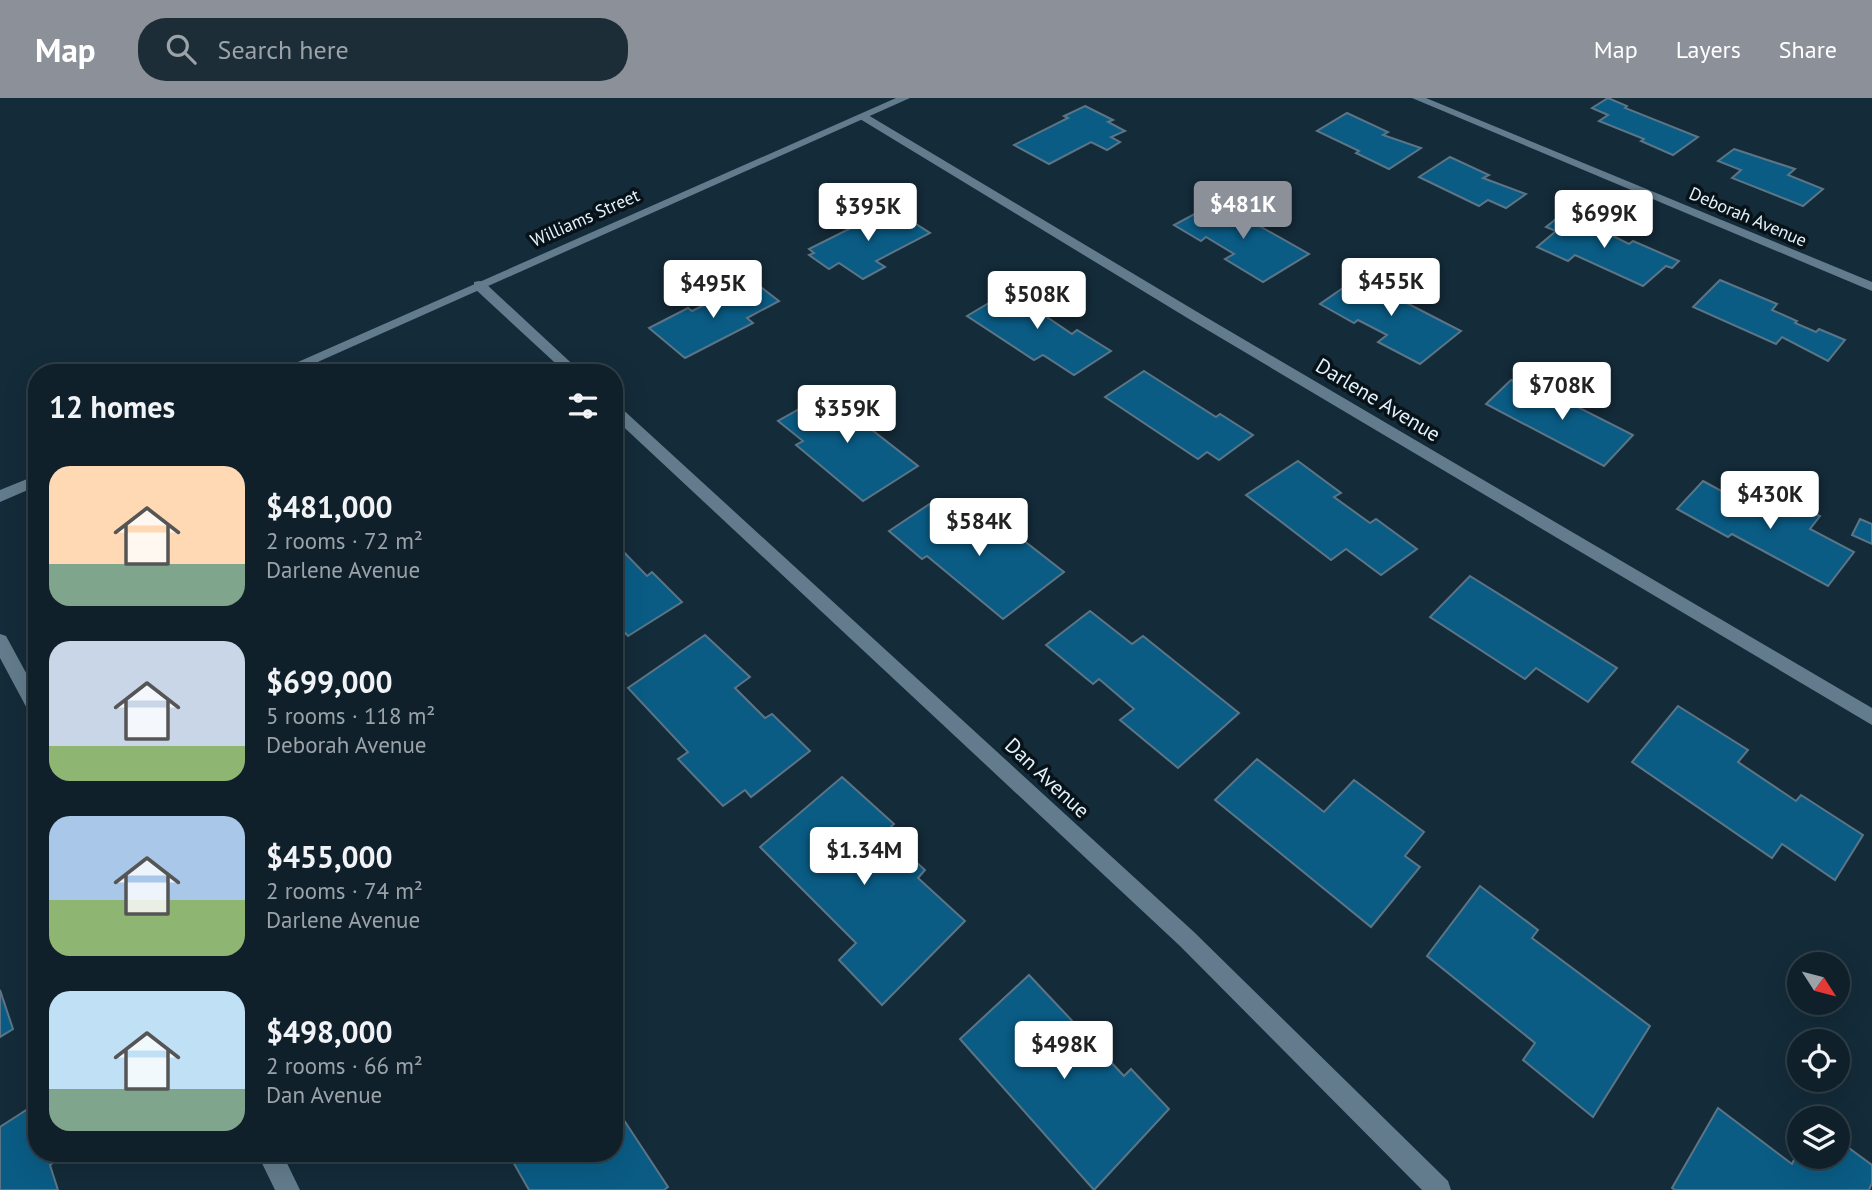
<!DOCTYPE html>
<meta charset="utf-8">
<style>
body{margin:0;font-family:"PT Sans",sans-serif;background:#1d2d37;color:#f1f3f6;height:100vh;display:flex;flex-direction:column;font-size:26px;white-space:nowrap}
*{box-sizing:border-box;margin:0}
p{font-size:23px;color:#9ba3a9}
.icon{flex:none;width:38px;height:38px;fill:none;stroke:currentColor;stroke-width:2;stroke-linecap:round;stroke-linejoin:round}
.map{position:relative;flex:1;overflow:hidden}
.sheet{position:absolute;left:28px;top:266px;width:595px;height:798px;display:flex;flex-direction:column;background:#0f202b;border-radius:28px;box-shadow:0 7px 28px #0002,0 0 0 2px #2f3e47}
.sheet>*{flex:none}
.needle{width:46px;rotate:126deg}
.buttons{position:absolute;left:1787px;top:854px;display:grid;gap:14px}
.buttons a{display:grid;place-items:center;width:63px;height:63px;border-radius:50%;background:#0f202b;box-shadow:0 7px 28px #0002,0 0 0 2px #2f3e47;font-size:35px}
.price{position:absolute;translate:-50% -60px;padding:0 16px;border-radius:7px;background:#fff;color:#222;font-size:23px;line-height:46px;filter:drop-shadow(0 2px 4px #0008)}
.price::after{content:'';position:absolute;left:50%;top:42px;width:21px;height:16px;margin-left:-10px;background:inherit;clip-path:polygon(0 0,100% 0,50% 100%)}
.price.active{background:#8c9099;color:#fff}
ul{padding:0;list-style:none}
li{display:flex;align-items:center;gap:21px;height:175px;padding:0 21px}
li span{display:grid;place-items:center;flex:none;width:196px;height:140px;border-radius:21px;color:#555}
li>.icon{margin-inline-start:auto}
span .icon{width:84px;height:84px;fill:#fffc;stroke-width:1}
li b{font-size:30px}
h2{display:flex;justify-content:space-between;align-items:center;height:84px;padding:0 21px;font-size:30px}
header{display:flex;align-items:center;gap:42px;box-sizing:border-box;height:98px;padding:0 35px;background:#8c9099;color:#fff}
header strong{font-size:33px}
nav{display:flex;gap:38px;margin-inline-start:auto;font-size:24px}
.search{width:490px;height:63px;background:#1d2d37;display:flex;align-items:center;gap:18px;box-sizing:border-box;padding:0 24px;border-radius:28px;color:#9ba3a9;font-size:26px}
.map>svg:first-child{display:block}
.building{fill:#0a5c85;stroke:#5c7586;stroke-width:2}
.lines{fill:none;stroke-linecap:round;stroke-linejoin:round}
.street{fill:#637c8d;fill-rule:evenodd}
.secondary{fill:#637c8d;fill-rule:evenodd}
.labels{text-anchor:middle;stroke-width:7;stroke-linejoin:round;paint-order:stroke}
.far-street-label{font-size:18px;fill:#e3f1fb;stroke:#081219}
.street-label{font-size:21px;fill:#e3f1fb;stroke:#081219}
</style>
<header>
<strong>Map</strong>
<div class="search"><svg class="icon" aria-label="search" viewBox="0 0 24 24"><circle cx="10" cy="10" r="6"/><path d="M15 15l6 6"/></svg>Search here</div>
<nav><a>Map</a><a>Layers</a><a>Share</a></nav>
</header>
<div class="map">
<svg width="1872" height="1092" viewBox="0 0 1872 1092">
<rect width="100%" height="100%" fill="#142b39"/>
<!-- building -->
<g class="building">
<polygon points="1608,0 1627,8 1625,10 1698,39 1673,57 1641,43 1644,41 1599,23 1608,17 1592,10"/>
<polygon points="1085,8 1113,22 1108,24 1125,33 1111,39 1120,44 1107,52 1091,44 1049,66 1014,47 1068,20 1064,18"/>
<polygon points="1347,15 1388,34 1383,37 1421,50 1389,71 1356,55 1359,53 1317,33"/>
<polygon points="1734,51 1795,71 1788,77 1823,91 1803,108 1732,80 1741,72 1718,63"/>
<polygon points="1450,59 1489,77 1483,80 1526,96 1506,110 1488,102 1479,108 1419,79"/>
<polygon points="1217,104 1309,156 1263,184 1225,161 1234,156 1206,139 1201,143 1174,127"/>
<polygon points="891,110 930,135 876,163 885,169 863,181 839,165 829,171 809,157 814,155 809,151"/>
<polygon points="1565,114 1629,146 1633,143 1679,163 1672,170 1666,168 1643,188 1575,157 1568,163 1537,149 1556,133 1546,129"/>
<polygon points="1363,176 1396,192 1391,197 1461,233 1420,266 1378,244 1387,237 1358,222 1354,225 1320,206"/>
<polygon points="1720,182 1777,206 1772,212 1797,223 1795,225 1816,234 1819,231 1845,242 1828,263 1782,239 1776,246 1693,209"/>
<polygon points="753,183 779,203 747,220 753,225 685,260 649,230 688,210 692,213"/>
<polygon points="1019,187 1055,210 1044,217 1072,236 1077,232 1111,253 1074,277 1043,257 1034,262 967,218"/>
<polygon points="1144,273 1216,319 1220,316 1253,337 1219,362 1207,354 1198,361 1105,299"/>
<polygon points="1511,282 1552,303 1556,298 1633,337 1604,368 1486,306"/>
<polygon points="835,291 861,312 853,317 918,368 863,403 796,347 803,343 778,323"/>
<polygon points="1298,363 1341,395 1334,399 1370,425 1376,421 1417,451 1381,477 1346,451 1331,462 1246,397"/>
<polygon points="1703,383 1749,408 1755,401 1777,413 1786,401 1820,418 1810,431 1854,454 1828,488 1732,436 1728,439 1677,411"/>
<polygon points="934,403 963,426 973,419 1003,443 1014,435 1064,474 1003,521 927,458 922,461 889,433"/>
<polygon points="1860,421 1872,426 1872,446 1852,437"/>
<polygon points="614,444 647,478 652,474 682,504 628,538 614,523"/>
<polygon points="1470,478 1617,570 1588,604 1536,570 1525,581 1430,519"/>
<polygon points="1090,513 1132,546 1143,538 1239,615 1178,670 1120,622 1134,611 1099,581 1093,586 1046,547"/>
<polygon points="705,537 750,579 735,590 765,620 772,616 810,653 751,699 745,692 723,708 678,661 688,654 628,590"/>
<polygon points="1678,608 1748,652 1738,664 1796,703 1801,697 1863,737 1835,782 1782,746 1772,760 1632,664"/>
<polygon points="1257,661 1324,714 1354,682 1424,734 1405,758 1420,769 1371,829 1215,702"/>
<polygon points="842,679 894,726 884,735 925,772 918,780 965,823 882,907 839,862 856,845 760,749"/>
<polygon points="1480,788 1538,832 1532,840 1650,928 1593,1019 1523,962 1535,945 1427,858"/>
<polygon points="1029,877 1124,978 1131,971 1169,1011 1094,1092 960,941"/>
<polygon points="0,892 13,931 0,939"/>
<polygon points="37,1005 37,1055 61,1055 62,1058 50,1067 58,1092 0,1092 0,1029"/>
<polygon points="614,1007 668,1089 664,1092 529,1092 508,1055 614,1055"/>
<polygon points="1718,1010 1792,1066 1799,1052 1799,1059 1838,1059 1838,1042 1872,1067 1872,1085 1869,1092 1675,1092 1672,1090"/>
</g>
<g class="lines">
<!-- street -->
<g class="street">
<polygon points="1412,0 1426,0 1872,184 1872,193"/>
<polygon points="860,17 868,17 1204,218 1872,610 1872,627 1194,224 860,21"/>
<polygon points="479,183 484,184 582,275 566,275 474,190 474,184"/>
<polygon points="614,306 619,308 1194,834 1448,1083 1451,1092 1422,1092 1180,848 614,320"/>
<polygon points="0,536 6,538 37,595 37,621 31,618 0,560"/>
<polygon points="257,1055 282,1055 300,1092 275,1092"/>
</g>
<!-- secondary -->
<g class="secondary">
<polygon points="896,0 910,0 293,275 273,275"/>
<polygon points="37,377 37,388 0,404 0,392"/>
</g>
</g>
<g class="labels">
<!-- far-street labels -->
<g class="far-street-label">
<text transform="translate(1748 119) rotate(23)" y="6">Deborah Avenue</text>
<text transform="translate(585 120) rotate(-24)" y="6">Williams Street</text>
</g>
<!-- street labels -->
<g class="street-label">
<text transform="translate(1378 302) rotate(31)" y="7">Darlene Avenue</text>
<text transform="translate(1047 680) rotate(43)" y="7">Dan Avenue</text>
</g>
</g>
</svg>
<div class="buttons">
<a><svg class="needle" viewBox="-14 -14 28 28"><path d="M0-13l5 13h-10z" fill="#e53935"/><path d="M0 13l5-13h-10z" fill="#9ba3a9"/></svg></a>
<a><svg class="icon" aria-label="locate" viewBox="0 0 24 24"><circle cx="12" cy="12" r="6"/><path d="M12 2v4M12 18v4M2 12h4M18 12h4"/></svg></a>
<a><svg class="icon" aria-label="layers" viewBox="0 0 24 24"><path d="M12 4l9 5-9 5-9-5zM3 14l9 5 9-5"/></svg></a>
</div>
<b class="price active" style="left:1243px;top:143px">$481K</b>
<b class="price" style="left:868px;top:145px">$395K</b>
<b class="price" style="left:1604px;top:152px">$699K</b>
<b class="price" style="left:1391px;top:220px">$455K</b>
<b class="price" style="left:713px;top:222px">$495K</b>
<b class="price" style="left:1037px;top:233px">$508K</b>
<b class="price" style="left:1562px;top:324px">$708K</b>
<b class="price" style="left:847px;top:347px">$359K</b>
<b class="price" style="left:1770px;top:433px">$430K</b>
<b class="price" style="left:979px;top:460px">$584K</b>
<b class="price" style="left:864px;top:789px">$1.34M</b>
<b class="price" style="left:1064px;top:983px">$498K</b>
<section class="sheet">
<h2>12 homes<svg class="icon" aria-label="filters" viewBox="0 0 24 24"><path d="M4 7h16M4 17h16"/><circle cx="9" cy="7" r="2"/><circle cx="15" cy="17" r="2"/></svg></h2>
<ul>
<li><span style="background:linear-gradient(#ffd9b3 70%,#7fa58c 0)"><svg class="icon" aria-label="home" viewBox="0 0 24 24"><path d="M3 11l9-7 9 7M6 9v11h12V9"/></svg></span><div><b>$481,000</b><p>2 rooms · 72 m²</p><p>Darlene Avenue</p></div></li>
<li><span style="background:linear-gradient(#c9d6e8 75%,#8fb573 0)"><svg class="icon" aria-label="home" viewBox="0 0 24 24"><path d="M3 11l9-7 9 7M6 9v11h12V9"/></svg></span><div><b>$699,000</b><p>5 rooms · 118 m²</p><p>Deborah Avenue</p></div></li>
<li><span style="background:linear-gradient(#a9c7e8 60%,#8fb573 0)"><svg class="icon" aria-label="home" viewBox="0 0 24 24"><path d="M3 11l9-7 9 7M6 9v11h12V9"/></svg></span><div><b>$455,000</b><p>2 rooms · 74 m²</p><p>Darlene Avenue</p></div></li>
<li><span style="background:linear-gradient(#bfe0f5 70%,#7fa58c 0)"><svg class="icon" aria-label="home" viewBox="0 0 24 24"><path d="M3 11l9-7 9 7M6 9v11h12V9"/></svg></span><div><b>$498,000</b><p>2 rooms · 66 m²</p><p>Dan Avenue</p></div></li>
</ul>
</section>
</div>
